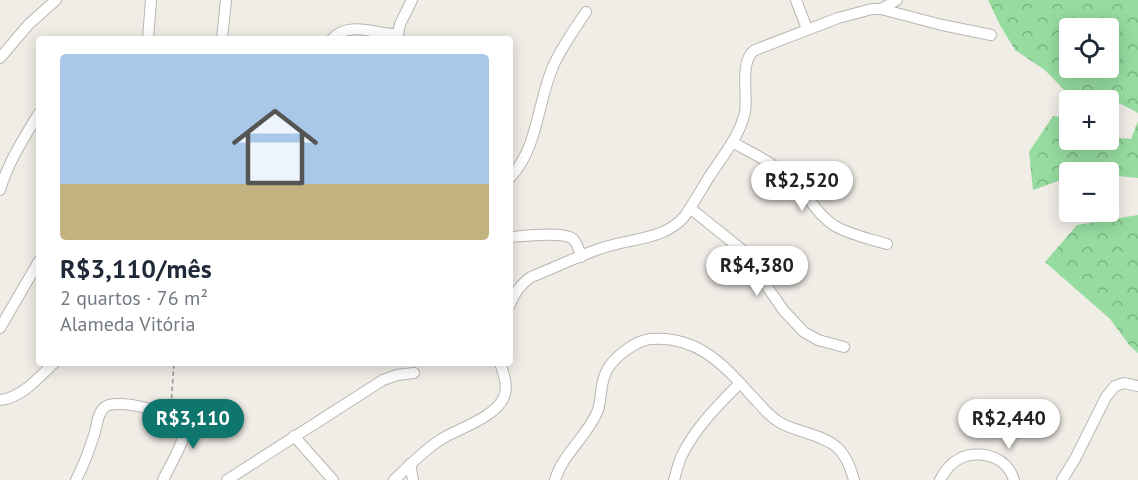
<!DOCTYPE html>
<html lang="pt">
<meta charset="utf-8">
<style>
body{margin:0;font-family:"PT Sans",sans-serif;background:#f6f6f7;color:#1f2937;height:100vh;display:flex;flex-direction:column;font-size:22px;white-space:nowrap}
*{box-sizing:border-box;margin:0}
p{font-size:20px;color:#747a83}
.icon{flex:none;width:33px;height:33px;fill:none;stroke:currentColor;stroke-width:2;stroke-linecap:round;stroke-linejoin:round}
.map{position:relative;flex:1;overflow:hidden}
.details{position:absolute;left:36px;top:36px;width:477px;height:330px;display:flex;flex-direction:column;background:#fff;border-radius:6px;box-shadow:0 3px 15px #0003}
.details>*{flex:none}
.fabs{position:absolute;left:1059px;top:18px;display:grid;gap:12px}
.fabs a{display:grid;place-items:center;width:60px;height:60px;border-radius:6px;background:#fff;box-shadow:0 3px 15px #0003;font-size:30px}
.price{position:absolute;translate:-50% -51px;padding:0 14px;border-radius:21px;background:#fff;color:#222;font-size:20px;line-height:39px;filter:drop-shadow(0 2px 3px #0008)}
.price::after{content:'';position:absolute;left:50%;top:36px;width:18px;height:14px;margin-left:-9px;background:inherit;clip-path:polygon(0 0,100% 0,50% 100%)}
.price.on{background:#0f766e;color:#fff}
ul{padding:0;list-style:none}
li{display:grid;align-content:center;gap:12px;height:318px;padding:0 24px}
li span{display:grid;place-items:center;height:186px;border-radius:6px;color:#555}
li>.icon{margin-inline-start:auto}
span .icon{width:108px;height:108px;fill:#fffc;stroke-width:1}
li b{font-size:26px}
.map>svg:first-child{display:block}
.forest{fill:url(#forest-crowns);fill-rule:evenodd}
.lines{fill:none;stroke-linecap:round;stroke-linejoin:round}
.minor-casing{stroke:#bab6b1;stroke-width:12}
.path{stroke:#9a9793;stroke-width:1.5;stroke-dasharray:4.5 3;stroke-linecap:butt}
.minor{stroke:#fff;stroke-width:10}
</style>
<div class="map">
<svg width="1138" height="480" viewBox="0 0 1138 480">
<defs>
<pattern id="forest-crowns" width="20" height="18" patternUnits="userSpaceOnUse" patternTransform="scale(1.5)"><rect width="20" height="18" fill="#96dca0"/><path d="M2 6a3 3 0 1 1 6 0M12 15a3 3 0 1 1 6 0" fill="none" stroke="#7bb383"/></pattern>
</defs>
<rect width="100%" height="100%" fill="#f0ece6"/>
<!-- forest -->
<g class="forest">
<path d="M988 0H1138V113L1095 90 1067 93 1045 70 1015 50 1000 25ZM1070 28H1108V68H1070Z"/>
<polygon points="1053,116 1069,118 1070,140 1108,140 1109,137 1131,139 1138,121 1138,178 1109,175 1108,172 1070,172 1069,177 1033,190 1029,152"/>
<polygon points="1138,215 1138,353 1130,346 1110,319 1045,262 1077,225"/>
</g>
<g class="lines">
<defs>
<g id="minor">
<polyline points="796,0 807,29"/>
<polyline points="881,9 897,0"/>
<polyline points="398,34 400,24 412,0"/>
<polyline points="148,39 151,0"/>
<polyline points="222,39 226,0"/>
<path d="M332 39C349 20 376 35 398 34"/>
<polyline points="0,58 29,24 56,0"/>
<path d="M732 142C754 154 777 165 794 182 808 195 818 216 835 226 851 235 870 239 887 244"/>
<path d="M510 178C538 147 537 106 552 69 560 49 574 30 586 12"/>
<path d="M0 190C8 162 24 138 39 113"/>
<polyline points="690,208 741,249 784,311 804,332 818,340 844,347"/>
<path d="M510 237C524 236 563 231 573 239 578 244 579 250 581 257"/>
<path d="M510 305C514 293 521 284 531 277 554 268 576 257 599 249 628 238 663 241 684 217 693 204 701 190 709 177 722 157 740 136 745 112 748 95 739 60 755 50L838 18 872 9H881L942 25 991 35"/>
<polyline points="0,328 39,261"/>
<path d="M0 400C22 398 39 377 54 363"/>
<polyline points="294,436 333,480"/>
<polyline points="410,464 413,480"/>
<path d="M76 480C84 465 90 448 95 432 97 424 98 412 105 407 117 397 182 414 184 429 186 440 168 469 163 480"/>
<polyline points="227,480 383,380 397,375 414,373"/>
<path d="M394 480C409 466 423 451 440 440 459 428 492 419 503 399 509 388 504 375 500 363"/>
<path d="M555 480C563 453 588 436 598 410 602 397 600 382 607 370 614 357 635 341 650 339 696 335 722 363 750 394 759 403 766 413 776 420 784 426 792 428 801 431 833 441 845 446 854 480"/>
<path d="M674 480C676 473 678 465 681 457 695 428 718 405 740 383"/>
<path d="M940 480C944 472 951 463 959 459 972 451 994 454 1004 464 1009 468 1012 474 1014 480"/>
<polyline points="1062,480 1075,459 1106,397 1115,386 1124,383 1138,386"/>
</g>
</defs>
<!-- minor casing -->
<use href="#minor" class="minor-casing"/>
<!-- path -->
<polyline class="path" points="171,406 174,363"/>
<!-- minor -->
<use href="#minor" class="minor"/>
</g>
</svg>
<div class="fabs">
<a><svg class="icon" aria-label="locate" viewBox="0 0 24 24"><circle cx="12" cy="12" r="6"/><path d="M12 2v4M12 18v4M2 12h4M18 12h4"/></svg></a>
<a>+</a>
<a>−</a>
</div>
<b class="price" style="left:802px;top:212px">R$2,520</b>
<b class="price" style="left:757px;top:297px">R$4,380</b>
<b class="price on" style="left:193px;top:450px">R$3,110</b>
<b class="price" style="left:1009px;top:450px">R$2,440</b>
<section class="details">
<ul>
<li><span style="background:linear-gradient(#a9c7e8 70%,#c2b280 0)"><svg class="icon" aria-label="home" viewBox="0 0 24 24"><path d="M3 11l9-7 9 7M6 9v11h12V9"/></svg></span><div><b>R$3,110/mês</b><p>2 quartos · 76 m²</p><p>Alameda Vitória</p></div></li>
</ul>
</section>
</div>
